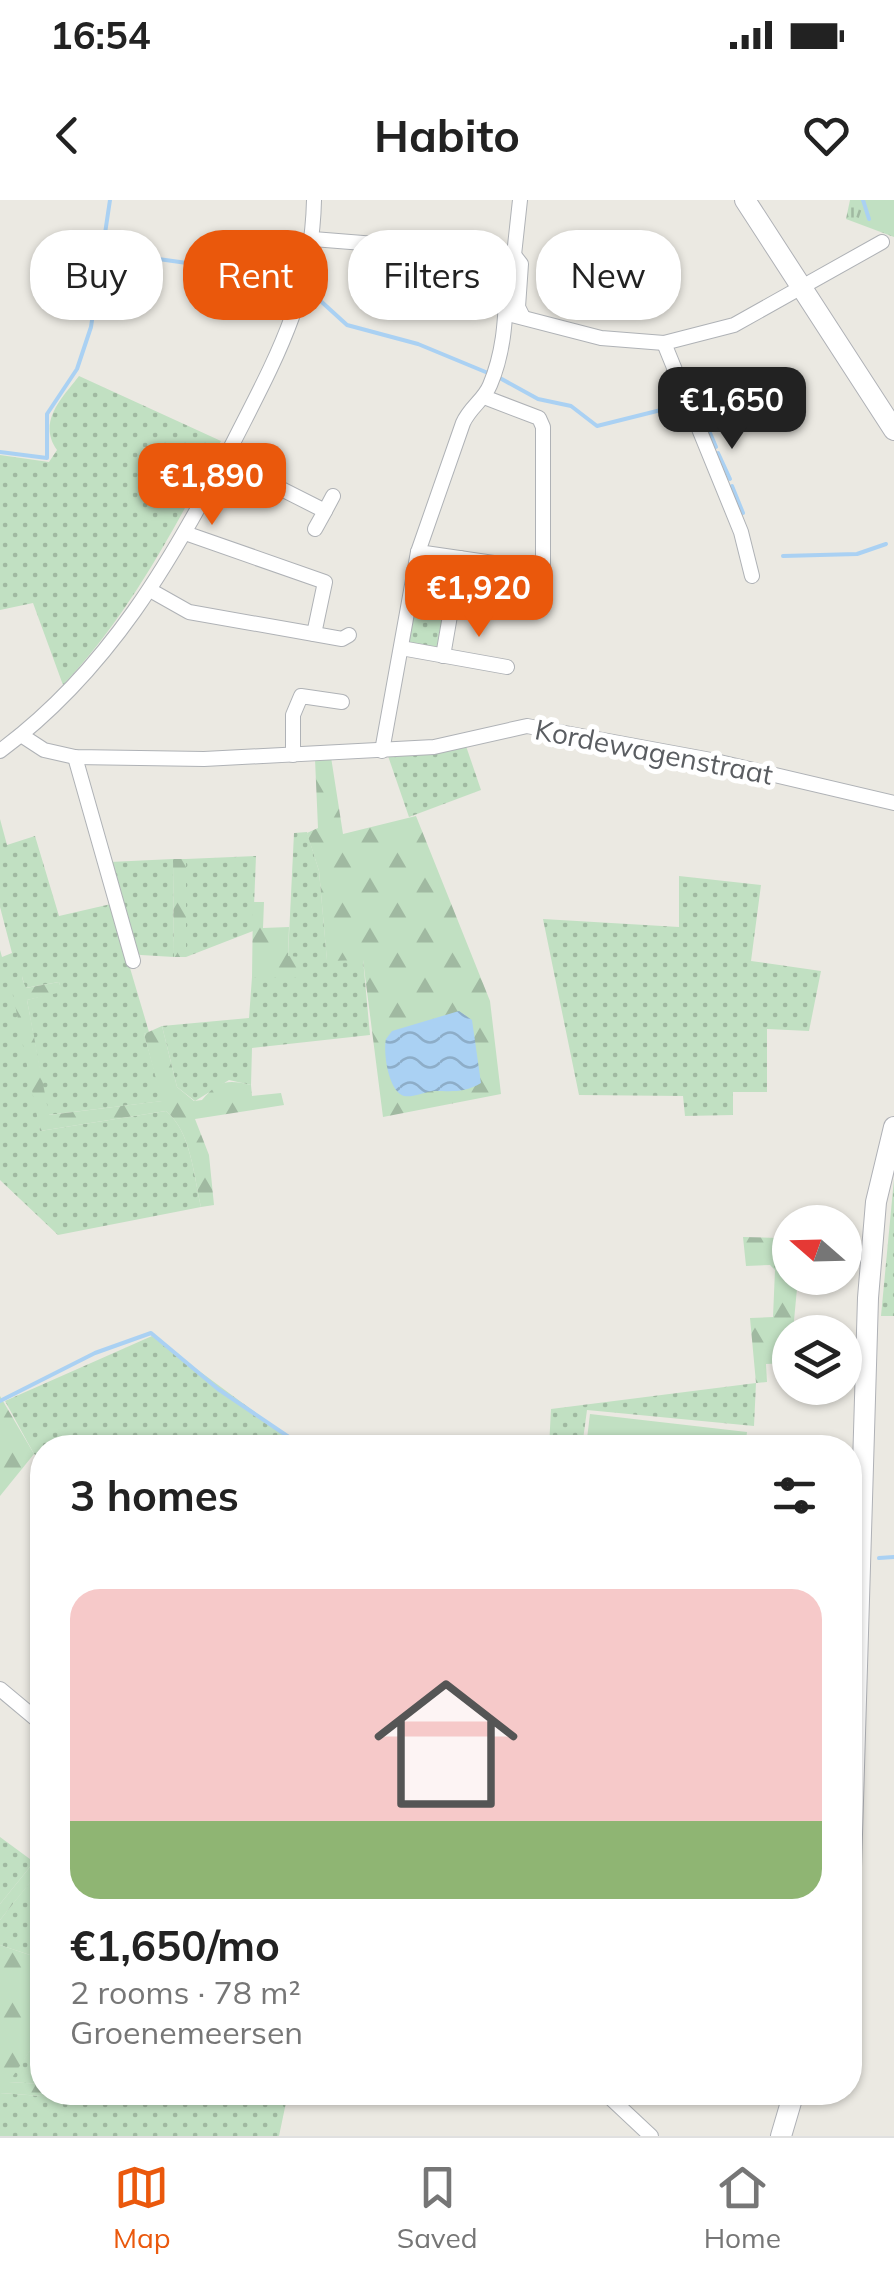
<!DOCTYPE html>
<meta charset="utf-8">
<style>
body{margin:0;font-family:Mulish,sans-serif;background:#f6f6f6;color:#222;height:100vh;display:flex;flex-direction:column;font-size:38px;white-space:nowrap}
*{box-sizing:border-box;margin:0}
p{font-size:32px;color:#767676}
.icon{flex:none;width:55px;height:55px;fill:none;stroke:currentColor;stroke-width:2;stroke-linecap:round;stroke-linejoin:round}
.map{position:relative;flex:1;overflow:hidden}
.drawer{position:absolute;left:30px;top:1235px;width:832px;height:670px;display:flex;flex-direction:column;background:#fff;border-radius:40px;box-shadow:0 2px 8px #0004}
.drawer>*{flex:none}
.hud{position:absolute;left:30px;top:30px;width:835px;height:90px;display:flex;gap:20px}
.needle{width:65px;rotate:290deg}
.controls{position:absolute;left:772px;top:1005px;display:grid;gap:20px}
.controls a{display:grid;place-items:center;width:90px;height:90px;border-radius:50%;background:#fff;box-shadow:0 2px 8px #0004;font-size:50px}
.price{position:absolute;translate:-50% -85px;padding:0 22px;border-radius:20px;background:#ea580c;color:#fff;font-size:32px;line-height:65px;filter:drop-shadow(0 2px 5px #0008)}
.price::after{content:'';position:absolute;left:50%;top:60px;width:30px;height:22px;margin-left:-15px;background:inherit;clip-path:polygon(0 0,100% 0,50% 100%)}
.price.current{background:#222;color:#fff}
ul{padding:0;list-style:none}
li{display:grid;align-content:center;gap:20px;height:530px;padding:0 40px}
li span{display:grid;place-items:center;height:310px;border-radius:30px;color:#555}
li>.icon{margin-inline-start:auto}
span .icon{width:180px;height:180px;fill:#fffc;stroke-width:1}
li b{font-size:42px}
h2{display:flex;justify-content:space-between;align-items:center;height:120px;padding:0 40px;font-size:42px}
.pill{padding:0 35px;border-radius:40px;background:#fff;box-shadow:0 2px 8px #0004;font-size:35px;line-height:90px}
.pill.current{background:#ea580c;color:#fff}
.status{display:flex;justify-content:space-between;align-items:center;height:70px;padding:0 50px;background:#fff;direction:ltr}
.status svg{height:28px;fill:currentColor}
header{display:flex;justify-content:space-between;align-items:center;height:130px;padding:0 40px;background:#fff;font-size:45px;font-weight:700}
.tabs{display:flex;justify-content:space-around;align-items:center;height:140px;border-top:2px solid #e0e0e0;background:#fff;font-size:28px;color:#767676}
.tabs a{display:grid;justify-items:center;gap:5px}
.tabs .current{color:#ea580c}
.map>svg:first-child{display:block}
.grass{fill:url(#grass-dots)}
.forest{fill:url(#forest-firs)}
.park{fill:url(#park-tufts)}
.garden{fill:#c1e0c2}
.water{fill:url(#water-waves)}
.lines{fill:none;stroke-linecap:round;stroke-linejoin:round}
.stream{stroke:#aad1f3;stroke-width:4}
.street-casing{stroke:#afb2b6;stroke-width:16}
.secondary-casing{stroke:#afb1b6;stroke-width:22}
.street{stroke:#fff;stroke-width:14}
.secondary{stroke:#fff;stroke-width:20}
.labels{text-anchor:middle;stroke-width:10;stroke-linejoin:round;paint-order:stroke}
.street-label{font-size:28px;fill:#5a5d61;stroke:#fff}
</style>
<div class="status"><b>16:54</b><svg viewBox="0 0 49 12"><path d="M0 12V9h3v3zM5 12V6h3v6zM10 12V3h3v9zM15 12V0h3v12zM26 1h20v11H26zM47 4h2v5h-2z"/></svg></div>
<header><svg class="icon" aria-label="back" viewBox="0 0 24 24"><path d="M15 5l-7 7 7 7"/></svg>Habito<svg class="icon" aria-label="heart" viewBox="0 0 24 24"><path d="M12 20l-8-8c-3-5 5-10 8-4 3-6 11-1 8 4z"/></svg></header>
<div class="map">
<svg width="894" height="1936" viewBox="0 0 894 1936">
<defs>
<pattern id="grass-dots" width="8" height="8" patternUnits="userSpaceOnUse" patternTransform="scale(2.5)"><rect width="8" height="8" fill="#c1e0c2"/><path d="M2 2h.1M6 6h.1" fill="none" stroke="#a0b9a1" stroke-width="1.8" stroke-linecap="round"/></pattern>
<pattern id="forest-firs" width="22" height="20" patternUnits="userSpaceOnUse" patternTransform="scale(2.5)"><rect width="22" height="20" fill="#c1e0c2"/><path d="M5 1l3.5 6h-7zM16 11l3.5 6h-7z" fill="#a0b9a1"/></pattern>
<pattern id="park-tufts" width="24" height="20" patternUnits="userSpaceOnUse" patternTransform="scale(2.5)"><rect width="24" height="20" fill="#c1e0c2"/><path d="M3 7l-1-3M5 7V3M7 7l1-3M15 17l-1-3M17 17v-4M19 17l1-3" fill="none" stroke="#a0b9a1"/></pattern>
<pattern id="water-waves" width="16" height="10" patternUnits="userSpaceOnUse" patternTransform="scale(2.5)"><rect width="16" height="10" fill="#aad1f3"/><path d="M0 5q4-4 8 0t8 0" fill="none" stroke="#8dadc8"/></pattern>
</defs>
<rect width="100%" height="100%" fill="#ebe9e2"/>
<!-- grass -->
<g class="grass">
<path d="M79 176 221 241C175 327 131 413 63 485L33 403 0 410V255L49 262 57 250C37 222 62 198 79 176Z"/>
<polygon points="421,359 452,362 454,369 437,450 408,444"/>
<polygon points="466,546 481,590 409,617 388,556"/>
<path d="M0 619 7 645 35 636 59 716 111 704 149 832 144 834 163 901 48 915 27 800 61 791 59 782 25 788 22 776 40 931 166 911C191 931 194 977 201 1007L58 1035 0 980V750L2 757 12 753 0 707Z"/>
<polygon points="307,632 319,671 327,760 363,759 370,835 252,848 251,885 229,880 195,901 177,887 162,826 249,818 252,777 300,777 288,756 294,633"/>
<polygon points="256,656 253,731 186,757 186,659"/>
<polygon points="173,659 174,757 141,755 136,754 110,662"/>
<polygon points="679,676 761,685 751,761 821,771 809,831 767,829 767,892 733,892 733,915 685,916 683,896 579,895 543,719 679,727"/>
<polygon points="894,979 894,1116 881,1116"/>
<polygon points="152,1136 302,1247 42,1248 42,1259 34,1254 5,1201"/>
<polygon points="756,1183 754,1226 587,1210 582,1247 549,1247 551,1209"/>
<polygon points="0,1637 34,1662 0,1704"/>
<polygon points="42,1667 42,1759 0,1745 0,1720"/>
<polygon points="42,1833 42,1884 8,1882"/>
<polygon points="0,1893 167,1905 169,1893 288,1893 279,1936 0,1936"/>
</g>
<!-- forest -->
<g class="forest">
<polygon points="331,557 343,634 416,616 490,801 501,894 383,917 363,760 327,761 319,671 307,633 318,628 315,559"/>
<polygon points="173,659 186,659 186,757 174,757"/>
<polygon points="253,702 264,702 263,728 289,727 288,756 301,757 300,777 252,777"/>
<path d="M21 776 26 788 59 782 62 792 27 800 49 915 162 901 144 834 162 826 177 887 194 901 202 900C218 881 227 879 251 885L252 896 281 893 284 905 195 919 209 955 214 1005 201 1007C194 977 191 931 166 911L40 931 10 779Z"/>
<polygon points="743,1037 778,1038 790,1045 790,1078 798,1078 790,1163 766,1164 767,1182 756,1183 750,1118 773,1117 775,1070 770,1065 746,1066"/>
<polygon points="0,1196 34,1254 0,1296"/>
<polygon points="34,1662 41,1669 0,1720 0,1704"/>
<polygon points="0,1745 42,1759 42,1833 9,1882 42,1884 42,1892 169,1893 168,1905 0,1893"/>
</g>
<!-- park -->
<polygon class="park" points="850,0 894,0 894,37 846,19"/>
<!-- garden -->
<polygon class="garden" points="590,1214 747,1232 745,1247 586,1247"/>
<!-- water -->
<path class="water" d="M459 811 472 820 481 883C464 893 453 891 435 891 426 891 413 898 404 896 388 891 383 852 386 839L392 831Z"/>
<g class="lines">
<!-- stream -->
<g class="stream">
<polyline points="863,0 869,19"/>
<polyline points="101,51 187,63 292,86"/>
<polyline points="313,94 347,125 418,144 488,173"/>
<polyline points="498,177 538,199 571,206 597,226 669,208"/>
<polyline points="696,198 698,206"/>
<polyline points="701,212 716,247"/>
<polyline points="0,252 47,258 47,214 77,169 91,127 110,0"/>
<polyline points="718,253 730,279"/>
<polyline points="732,286 743,313"/>
<polyline points="783,356 857,354 886,344"/>
<polyline points="0,1201 95,1153 151,1133 218,1189 305,1248"/>
<polyline points="879,1358 894,1357"/>
</g>
<defs>
<g id="street">
<polyline points="313,39 514,55 521,64 518,107 523,117"/>
<polyline points="514,55 520,0"/>
<polyline points="508,114 601,138 664,143 734,125 882,42"/>
<polyline points="664,143 741,332 752,376"/>
<polyline points="224,260 325,311 333,296"/>
<polyline points="315,329 325,311"/>
<polyline points="418,352 543,370 543,227 539,218 484,197"/>
<polyline points="150,390 189,412 314,434 325,382 185,333"/>
<polyline points="314,434 342,439 349,435"/>
<polyline points="401,448 507,467"/>
<polyline points="443,456 460,358"/>
<polyline points="21,535 44,550 75,557 204,559 434,547 527,526 711,560 894,603"/>
<path d="M0 551C108 471 172 361 233 243 275 160 312 96 314 0"/>
<path d="M382 551 418 352 463 223C470 207 484 200 490 185 507 145 505 107 508 66L497 53"/>
<polyline points="293,555 293,515 301,496 342,502"/>
<polyline points="75,557 133,761"/>
<polyline points="0,1489 42,1524"/>
<polyline points="604,1892 651,1936"/>
</g>
<g id="secondary">
<polyline points="745,0 894,230"/>
<polyline points="850,1701 868,1098 876,1002 894,927"/>
<polyline points="781,1936 794,1892"/>
</g>
</defs>
<!-- street casing -->
<use href="#street" class="street-casing"/>
<!-- secondary casing -->
<use href="#secondary" class="secondary-casing"/>
<!-- street -->
<use href="#street" class="street"/>
<!-- secondary -->
<use href="#secondary" class="secondary"/>
</g>
<g class="labels">
<!-- street labels -->
<g class="street-label">
<text transform="translate(654 552) rotate(11)" y="10">Kordewagenstraat</text>
</g>
</g>
</svg>
<div class="controls">
<a><svg class="needle" viewBox="-14 -14 28 28"><path d="M0-13l5 13h-10z" fill="#e53935"/><path d="M0 13l5-13h-10z" fill="#767676"/></svg></a>
<a><svg class="icon" aria-label="layers" viewBox="0 0 24 24"><path d="M12 4l9 5-9 5-9-5zM3 14l9 5 9-5"/></svg></a>
</div>
<b class="price current" style="left:732px;top:252px">€1,650</b>
<b class="price" style="left:212px;top:328px">€1,890</b>
<b class="price" style="left:479px;top:440px">€1,920</b>
<div class="hud">
<a class="pill">Buy</a>
<a class="pill current">Rent</a>
<a class="pill">Filters</a>
<a class="pill">New</a>
</div>
<section class="drawer">
<h2>3 homes<svg class="icon" aria-label="filters" viewBox="0 0 24 24"><path d="M4 7h16M4 17h16"/><circle cx="9" cy="7" r="2"/><circle cx="15" cy="17" r="2"/></svg></h2>
<ul>
<li><span style="background:linear-gradient(#f6c9c9 75%,#8fb573 0)"><svg class="icon" aria-label="home" viewBox="0 0 24 24"><path d="M3 11l9-7 9 7M6 9v11h12V9"/></svg></span><div><b>€1,650/mo</b><p>2 rooms · 78 m²</p><p>Groenemeersen</p></div></li>
</ul>
</section>
</div>
<nav class="tabs">
<a class="current"><svg class="icon" aria-label="map" viewBox="0 0 24 24"><path d="M3 6l6-2 6 2 6-2v14l-6 2-6-2-6 2zM9 4v14M15 6v14"/></svg>Map</a>
<a><svg class="icon" aria-label="saved" viewBox="0 0 24 24"><path d="M7 4h10v16l-5-4-5 4z"/></svg>Saved</a>
<a><svg class="icon" aria-label="home" viewBox="0 0 24 24"><path d="M3 11l9-7 9 7M6 9v11h12V9"/></svg>Home</a>
</nav>
